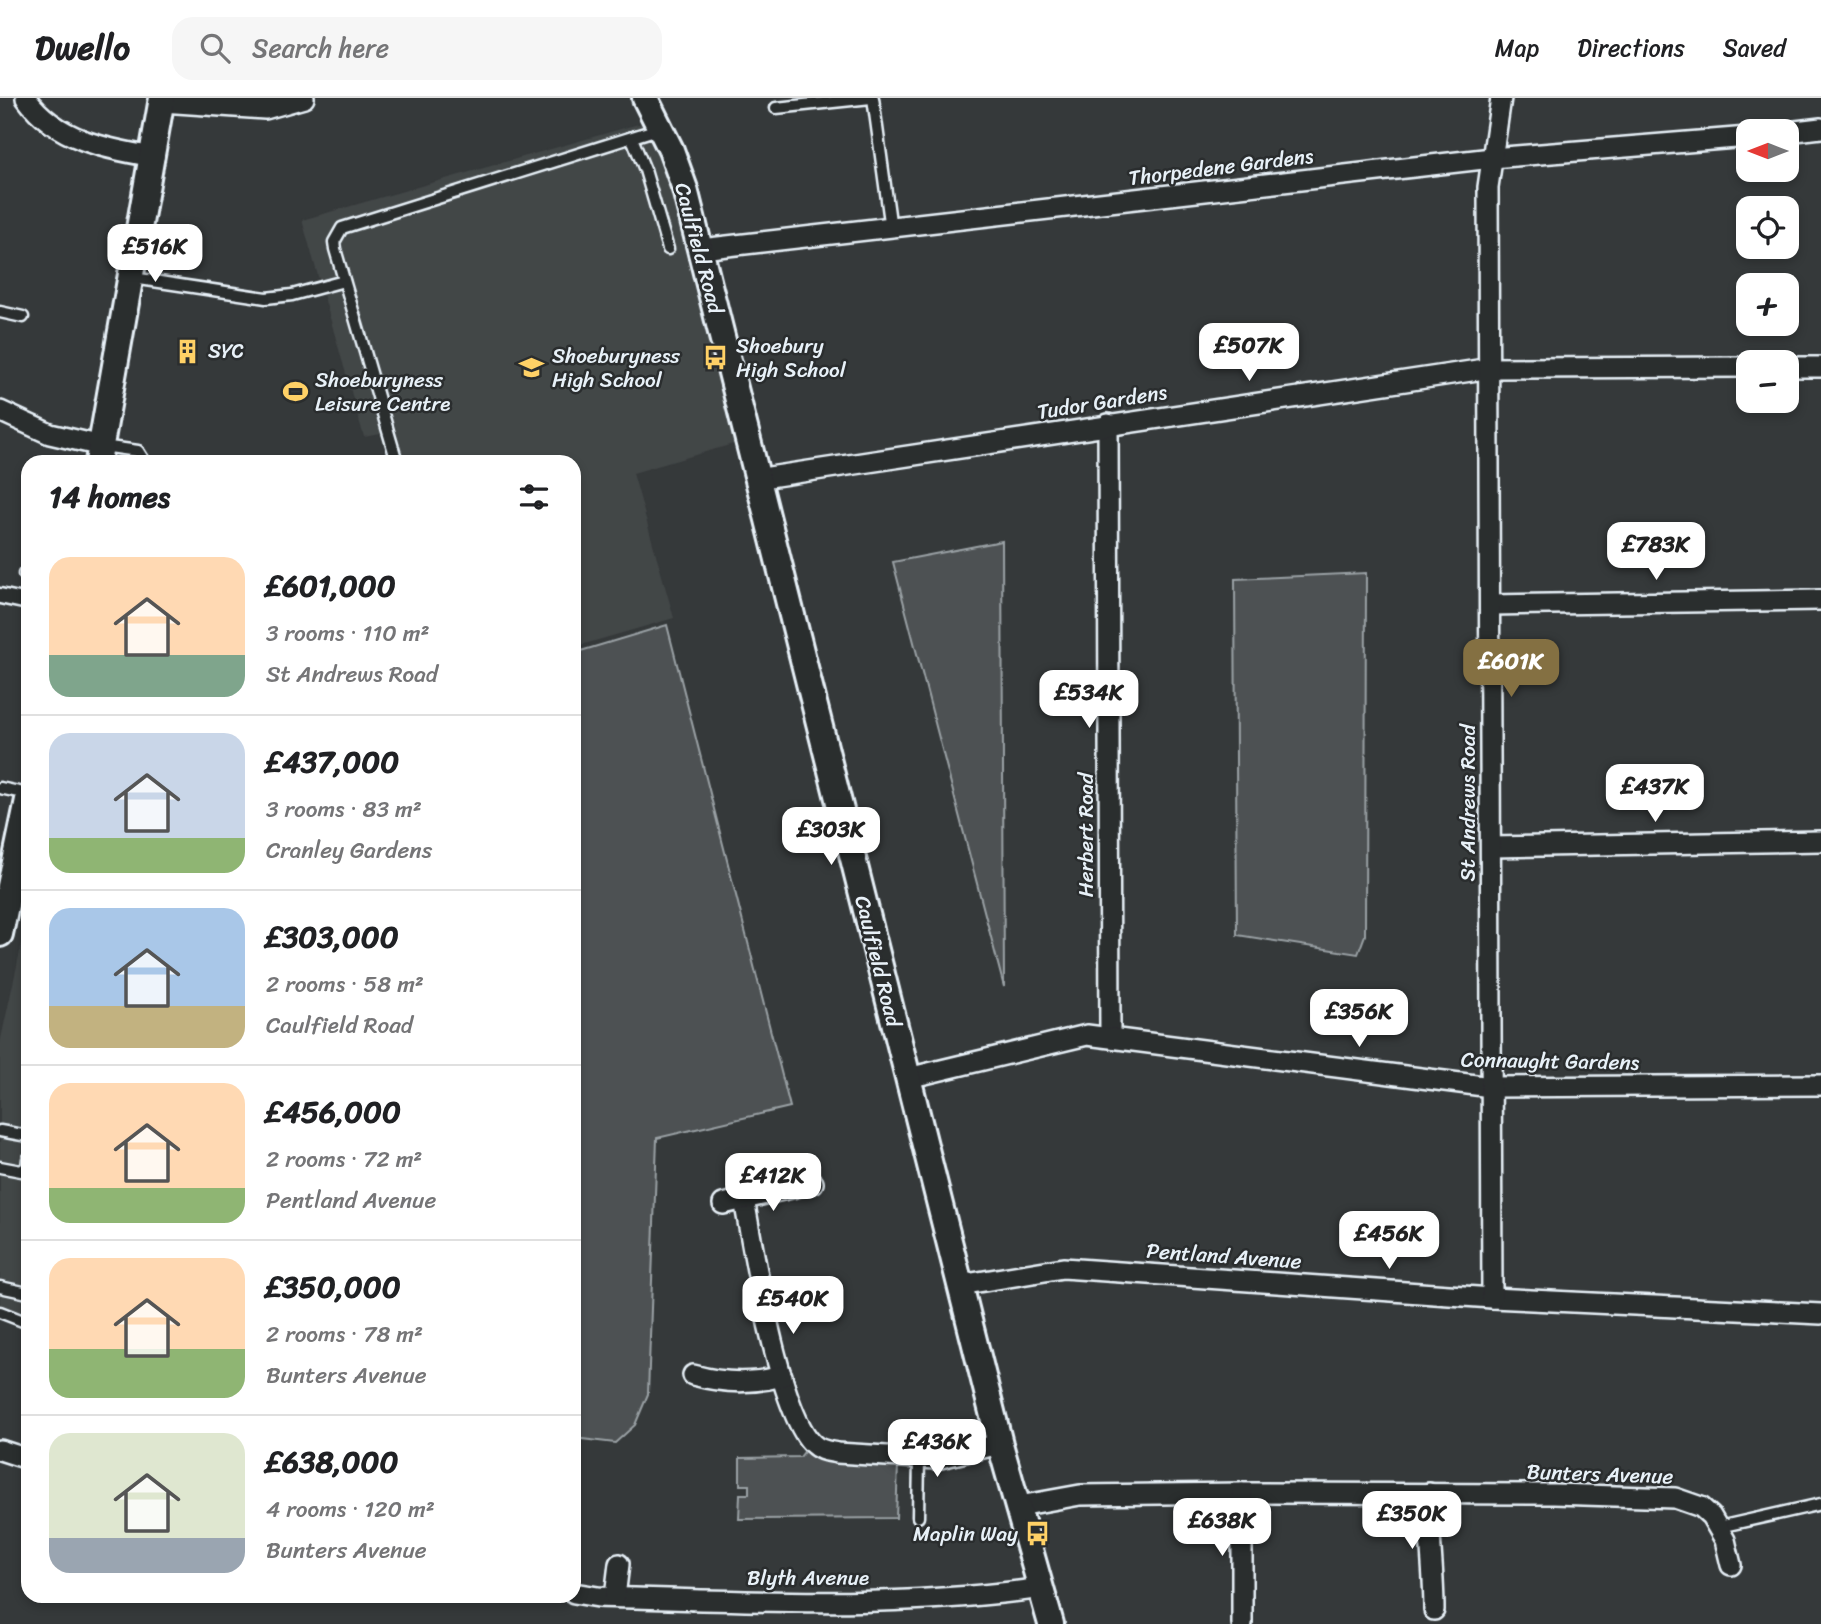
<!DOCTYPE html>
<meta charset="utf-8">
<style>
body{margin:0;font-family:Sriracha,sans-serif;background:#f6f6f6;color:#202124;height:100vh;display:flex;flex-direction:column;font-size:26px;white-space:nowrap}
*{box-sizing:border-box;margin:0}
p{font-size:23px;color:#757577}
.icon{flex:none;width:38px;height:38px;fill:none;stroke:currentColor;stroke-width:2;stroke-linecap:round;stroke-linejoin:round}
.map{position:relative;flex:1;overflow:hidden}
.details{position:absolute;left:21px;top:357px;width:560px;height:1148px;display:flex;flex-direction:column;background:#fff;border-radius:21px;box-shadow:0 4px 10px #0003}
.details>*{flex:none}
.needle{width:46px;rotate:270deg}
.buttons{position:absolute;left:1736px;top:21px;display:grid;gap:14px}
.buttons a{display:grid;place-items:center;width:63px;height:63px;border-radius:14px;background:#fff;box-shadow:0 4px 10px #0003;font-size:35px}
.price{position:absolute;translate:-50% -60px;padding:0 16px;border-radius:14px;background:#fff;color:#222;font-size:23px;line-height:46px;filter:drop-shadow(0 2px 4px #0008)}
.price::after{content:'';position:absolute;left:50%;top:42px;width:21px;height:16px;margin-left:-10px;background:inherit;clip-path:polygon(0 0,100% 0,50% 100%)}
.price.active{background:#847042;color:#fff}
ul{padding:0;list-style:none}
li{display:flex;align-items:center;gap:21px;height:175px;padding:0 28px}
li+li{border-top:2px solid #e0e0e0}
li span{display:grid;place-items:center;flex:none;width:196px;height:140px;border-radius:21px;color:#555}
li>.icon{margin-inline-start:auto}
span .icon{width:84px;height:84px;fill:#fffc;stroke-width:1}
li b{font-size:30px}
h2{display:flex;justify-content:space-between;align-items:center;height:84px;padding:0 28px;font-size:30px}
header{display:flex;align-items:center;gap:42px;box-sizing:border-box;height:98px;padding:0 35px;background:#fff;border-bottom:2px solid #e0e0e0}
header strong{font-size:33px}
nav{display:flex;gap:38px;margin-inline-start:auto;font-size:24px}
.search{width:490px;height:63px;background:#f6f6f6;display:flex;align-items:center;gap:18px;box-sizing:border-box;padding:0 24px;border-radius:21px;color:#757577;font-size:26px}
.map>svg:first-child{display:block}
.built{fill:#424647}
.green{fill:#4d5152;stroke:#9aa1a5;stroke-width:2}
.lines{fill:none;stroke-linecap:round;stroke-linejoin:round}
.service-casing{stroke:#e8f1f8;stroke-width:15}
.pedestrian-casing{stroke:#e8f1f8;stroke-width:19}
.minor-casing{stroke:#e8f1f8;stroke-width:24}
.tertiary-casing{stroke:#e8f1f8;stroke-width:30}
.service{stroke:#2a2d2e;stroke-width:10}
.pedestrian{stroke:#2a2d2e;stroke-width:14}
.minor{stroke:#2a2d2e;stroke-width:19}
.tertiary{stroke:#2a2d2e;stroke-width:24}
.labels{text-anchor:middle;stroke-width:5;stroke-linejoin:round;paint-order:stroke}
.street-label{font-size:21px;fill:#e8f1f8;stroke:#2a2d2e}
.poi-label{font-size:21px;fill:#e8f1f8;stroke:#2a2d2e;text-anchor:start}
</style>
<header>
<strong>Dwello</strong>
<div class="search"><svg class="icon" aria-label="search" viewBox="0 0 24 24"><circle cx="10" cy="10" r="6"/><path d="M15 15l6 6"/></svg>Search here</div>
<nav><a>Map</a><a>Directions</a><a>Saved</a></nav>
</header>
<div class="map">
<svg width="1821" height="1526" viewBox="0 0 1821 1526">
<rect width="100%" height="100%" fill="#35393a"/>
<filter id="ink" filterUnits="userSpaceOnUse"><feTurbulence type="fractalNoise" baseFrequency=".0143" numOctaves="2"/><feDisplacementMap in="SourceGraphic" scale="14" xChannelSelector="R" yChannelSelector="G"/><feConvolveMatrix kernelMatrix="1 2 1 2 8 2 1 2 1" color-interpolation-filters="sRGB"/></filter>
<g filter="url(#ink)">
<!-- built -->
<g class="built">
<polygon points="649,23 667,68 740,344 633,375 674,520 574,549 574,364 388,364 381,336 364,339 302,122"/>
<polygon points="25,831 28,832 28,1221 0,1211 0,945"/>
</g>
<!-- green -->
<g class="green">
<polygon points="1002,443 1004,889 893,464"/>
<polygon points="1366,475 1365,837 1358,856 1237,837 1235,481"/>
<polygon points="667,527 790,1009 657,1040 648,1296 635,1327 615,1345 574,1340 574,555"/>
<polygon points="807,1350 898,1367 896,1420 739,1421 740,1396 749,1396 749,1387 740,1387 740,1360 800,1359"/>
</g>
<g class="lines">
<defs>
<g id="service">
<polyline points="873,0 891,131"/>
<polyline points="776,10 871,0"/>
<polyline points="632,40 645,72 668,151"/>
<polyline points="133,180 266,200 292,197 344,183"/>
<polyline points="0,214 23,219"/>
<polyline points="102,348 138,353 145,364"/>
<polyline points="397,364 335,151 334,144 342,130 658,31"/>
<polyline points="24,476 28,477"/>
<polyline points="0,690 28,696"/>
<polyline points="0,1033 28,1038"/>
<polyline points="0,1069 21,1073 27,1069 28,1061"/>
<polyline points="0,1189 28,1195"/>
<polyline points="0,1214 28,1225"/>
<polyline points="918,1419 919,1361"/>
<polyline points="1719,1429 1821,1406"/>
</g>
<polyline id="pedestrian" points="0,498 28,504"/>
<g id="minor">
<path d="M26 0C56 42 106 51 154 59"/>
<polyline points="162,4 265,11 304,0"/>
<polyline points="1787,34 1821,30"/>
<polyline points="701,151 1492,60 1748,39"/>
<polyline points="1787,269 1821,269"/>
<polyline points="0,313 50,336 102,348"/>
<polyline points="1108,326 1110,938"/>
<polyline points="756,381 1491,270 1748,269"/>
<polyline points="1491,507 1821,502"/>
<polyline points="1491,749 1821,743"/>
<polyline points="908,980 1087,937 1491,989 1821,987"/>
<path d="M744 1101C753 1151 779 1315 813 1346 820 1353 828 1353 837 1355L936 1361 1000 1346"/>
<polyline points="723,1106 813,1085"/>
<polyline points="960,1187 1063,1170 1492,1200 1821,1216"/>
<polyline points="1492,1200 1488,89 1501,0"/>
<path d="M693 1277C722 1285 753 1286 782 1278"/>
<polyline points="0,1352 28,1361"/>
<path d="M1429 1395C1428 1434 1434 1472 1434 1512"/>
<polyline points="1019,1408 1080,1397 1242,1395 1554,1396 1675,1400 1701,1409 1711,1418 1725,1442 1731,1467"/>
<path d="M574 1495 598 1499C746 1503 895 1511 1042 1490"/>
<polyline points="615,1499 619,1466"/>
<polyline points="1242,1526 1242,1395"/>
</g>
<g id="tertiary">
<polyline points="645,0 671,52 685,91 1000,1346 1051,1526"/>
<polyline points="98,364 162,0"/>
<polyline points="0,836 28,702"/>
</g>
</defs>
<!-- service casing -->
<use href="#service" class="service-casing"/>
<!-- pedestrian casing -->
<use href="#pedestrian" class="pedestrian-casing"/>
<!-- minor casing -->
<use href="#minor" class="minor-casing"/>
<!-- tertiary casing -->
<use href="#tertiary" class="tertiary-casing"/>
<!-- service -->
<use href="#service" class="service"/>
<!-- pedestrian -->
<use href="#pedestrian" class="pedestrian"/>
<!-- minor -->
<use href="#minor" class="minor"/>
<!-- tertiary -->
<use href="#tertiary" class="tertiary"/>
</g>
</g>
<!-- icons -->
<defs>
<symbol id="building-bare" viewBox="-9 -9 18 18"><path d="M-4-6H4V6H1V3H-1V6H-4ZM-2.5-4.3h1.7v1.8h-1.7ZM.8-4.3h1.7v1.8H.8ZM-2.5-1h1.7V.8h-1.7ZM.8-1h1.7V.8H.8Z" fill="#ffd166" stroke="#2a2d2e" stroke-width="2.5" paint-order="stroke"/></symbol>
<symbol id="bus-bare" viewBox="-9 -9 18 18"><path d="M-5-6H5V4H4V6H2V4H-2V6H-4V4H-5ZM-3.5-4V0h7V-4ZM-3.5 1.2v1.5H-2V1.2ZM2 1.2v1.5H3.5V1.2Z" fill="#ffd166" stroke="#2a2d2e" stroke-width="2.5" paint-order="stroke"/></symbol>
<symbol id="school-bare" viewBox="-9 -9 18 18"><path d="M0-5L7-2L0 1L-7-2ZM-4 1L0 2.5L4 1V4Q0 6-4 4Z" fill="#ffd166" stroke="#2a2d2e" stroke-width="2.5" paint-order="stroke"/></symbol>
<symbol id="stadium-bare" viewBox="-9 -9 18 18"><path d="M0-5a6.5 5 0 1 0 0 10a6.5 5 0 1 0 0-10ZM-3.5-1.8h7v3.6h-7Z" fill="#ffd166" stroke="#2a2d2e" stroke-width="2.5" paint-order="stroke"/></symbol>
</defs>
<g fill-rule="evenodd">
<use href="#building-bare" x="170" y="236" width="35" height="35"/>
<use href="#bus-bare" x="698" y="242" width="35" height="35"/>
<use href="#school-bare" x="514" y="252" width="35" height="35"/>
<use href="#stadium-bare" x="278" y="276" width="35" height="35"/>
<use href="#bus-bare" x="1020" y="1418" width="35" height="35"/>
</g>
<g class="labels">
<!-- street labels -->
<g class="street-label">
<text transform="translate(1221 69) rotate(-7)" y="7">Thorpedene Gardens</text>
<text transform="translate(699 150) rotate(75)" y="7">Caulfield Road</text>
<text transform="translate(1102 304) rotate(-9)" y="7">Tudor Gardens</text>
<text transform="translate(1468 705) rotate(-90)" y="7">St Andrews Road</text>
<text transform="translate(1086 737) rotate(-90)" y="7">Herbert Road</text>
<text transform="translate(878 863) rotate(76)" y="7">Caulfield Road</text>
<text transform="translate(1550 963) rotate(1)" y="7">Connaught Gardens</text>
<text transform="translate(1224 1158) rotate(4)" y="7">Pentland Avenue</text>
<text transform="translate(1600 1376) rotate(2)" y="7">Bunters Avenue</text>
<text x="808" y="1487">Blyth Avenue</text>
</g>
<!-- poi labels -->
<g class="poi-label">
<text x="736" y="255">Shoebury<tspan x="736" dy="24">High School</tspan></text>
<text x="208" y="260">SYC</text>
<text x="552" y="265">Shoeburyness<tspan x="552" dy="24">High School</tspan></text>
<text x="315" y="289">Shoeburyness<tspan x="315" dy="24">Leisure Centre</tspan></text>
<text x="1018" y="1443" text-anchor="end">Maplin Way</text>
</g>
</g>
</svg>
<div class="buttons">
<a><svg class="needle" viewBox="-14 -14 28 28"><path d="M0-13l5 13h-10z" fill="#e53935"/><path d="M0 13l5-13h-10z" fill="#757577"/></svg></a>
<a><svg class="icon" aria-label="locate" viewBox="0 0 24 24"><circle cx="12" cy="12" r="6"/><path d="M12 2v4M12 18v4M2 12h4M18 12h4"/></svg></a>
<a>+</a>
<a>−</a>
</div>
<b class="price" style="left:155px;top:186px">£516K</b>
<b class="price" style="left:1249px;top:285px">£507K</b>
<b class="price" style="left:1656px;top:484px">£783K</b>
<b class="price active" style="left:1511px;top:601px">£601K</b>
<b class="price" style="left:1089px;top:632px">£534K</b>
<b class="price" style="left:1655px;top:726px">£437K</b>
<b class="price" style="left:831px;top:769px">£303K</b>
<b class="price" style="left:1359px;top:951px">£356K</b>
<b class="price" style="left:773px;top:1115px">£412K</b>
<b class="price" style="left:1389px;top:1173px">£456K</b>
<b class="price" style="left:793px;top:1238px">£540K</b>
<b class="price" style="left:937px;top:1381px">£436K</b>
<b class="price" style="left:1412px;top:1453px">£350K</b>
<b class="price" style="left:1222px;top:1460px">£638K</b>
<section class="details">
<h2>14 homes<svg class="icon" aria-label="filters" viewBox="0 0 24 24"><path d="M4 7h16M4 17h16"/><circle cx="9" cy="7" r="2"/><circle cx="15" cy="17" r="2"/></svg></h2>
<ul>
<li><span style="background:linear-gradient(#ffd9b3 70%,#7fa58c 0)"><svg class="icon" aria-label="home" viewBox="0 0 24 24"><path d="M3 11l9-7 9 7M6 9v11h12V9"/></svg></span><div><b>£601,000</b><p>3 rooms · 110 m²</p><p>St Andrews Road</p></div></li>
<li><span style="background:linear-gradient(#c9d6e8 75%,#8fb573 0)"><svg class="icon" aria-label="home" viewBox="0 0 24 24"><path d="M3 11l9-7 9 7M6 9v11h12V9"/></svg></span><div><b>£437,000</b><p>3 rooms · 83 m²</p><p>Cranley Gardens</p></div></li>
<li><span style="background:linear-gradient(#a9c7e8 70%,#c2b280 0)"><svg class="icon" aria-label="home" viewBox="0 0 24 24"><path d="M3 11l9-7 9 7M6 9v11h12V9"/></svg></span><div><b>£303,000</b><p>2 rooms · 58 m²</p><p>Caulfield Road</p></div></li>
<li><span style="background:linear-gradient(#ffd9b3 75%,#8fb573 0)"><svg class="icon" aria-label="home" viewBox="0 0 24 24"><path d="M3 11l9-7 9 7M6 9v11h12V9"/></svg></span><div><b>£456,000</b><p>2 rooms · 72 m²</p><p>Pentland Avenue</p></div></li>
<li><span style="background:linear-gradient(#ffd9b3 65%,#8fb573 0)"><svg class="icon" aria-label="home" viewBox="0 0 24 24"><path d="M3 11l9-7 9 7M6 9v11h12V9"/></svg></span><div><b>£350,000</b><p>2 rooms · 78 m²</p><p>Bunters Avenue</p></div></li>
<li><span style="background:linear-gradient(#dfe7d0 75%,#9aa5b1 0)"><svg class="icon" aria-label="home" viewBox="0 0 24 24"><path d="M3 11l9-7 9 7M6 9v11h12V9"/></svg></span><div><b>£638,000</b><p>4 rooms · 120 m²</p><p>Bunters Avenue</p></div></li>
</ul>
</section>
</div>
